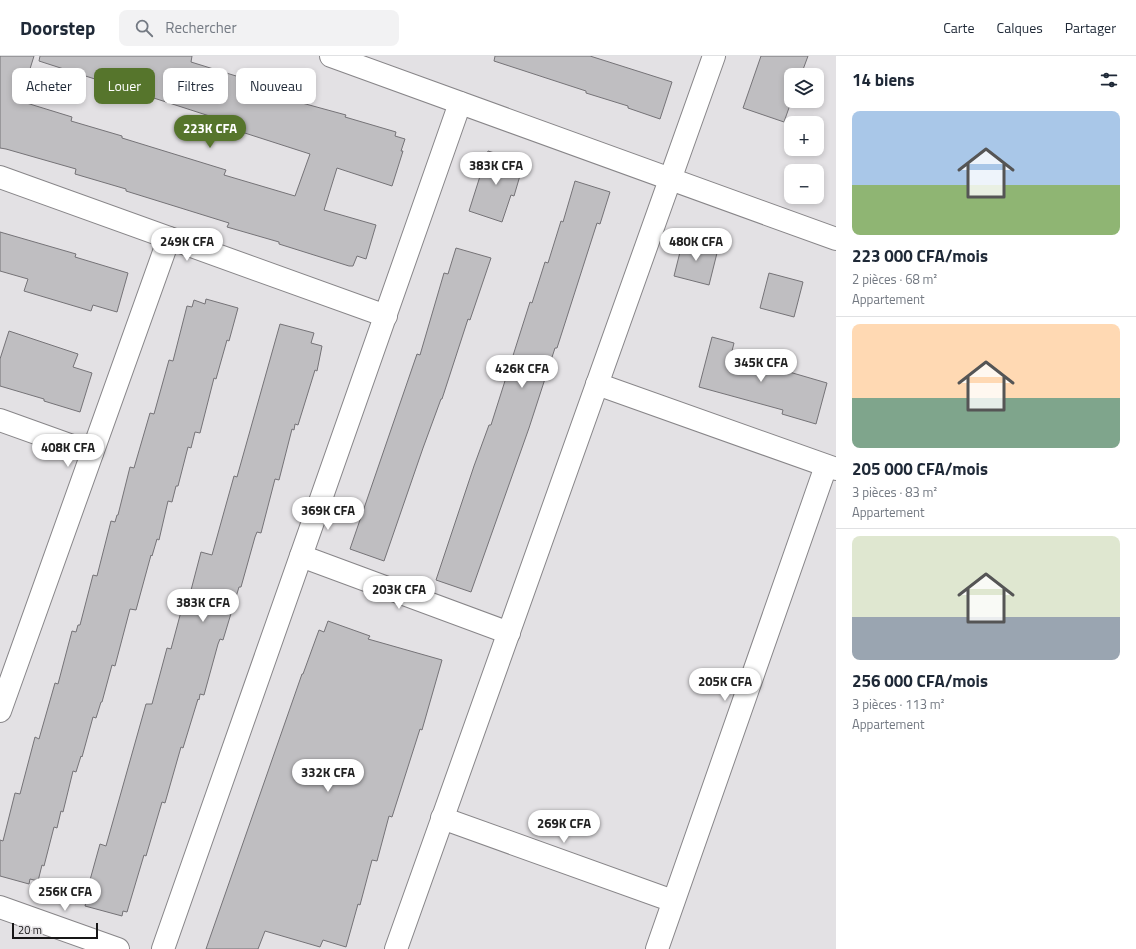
<!DOCTYPE html>
<html lang="fr">
<meta charset="utf-8">
<style>
body{margin:0;font-family:"Titillium Web",sans-serif;background:#f2f2f3;color:#1f2937;height:100vh;display:flex;flex-direction:column;font-size:15px;white-space:nowrap}
*{box-sizing:border-box;margin:0}
p{font-size:13px;color:#747a83}
.icon{flex:none;width:22px;height:22px;fill:none;stroke:currentColor;stroke-width:2;stroke-linecap:round;stroke-linejoin:round}
.map{position:relative;flex:1;overflow:hidden}
.panel{display:flex;flex-direction:column;background:#fff;width:300px}
.panel>*{flex:none}
.top-card{position:absolute;left:12px;top:12px;width:380px;height:36px;display:flex;gap:8px}
.tools{position:absolute;left:784px;top:12px;display:grid;gap:8px}
.tools a{display:grid;place-items:center;width:40px;height:40px;border-radius:8px;background:#fff;box-shadow:0 2px 6px #0003;font-size:20px}
.scale{position:absolute;left:12px;bottom:10px;width:86px;box-sizing:border-box;padding-left:4px;border:2px solid #171617;border-top:0;font-size:11px;line-height:14px;white-space:nowrap;color:#171617;-webkit-text-stroke:3px #e3e1e4;paint-order:stroke}
.price{position:absolute;translate:-50% -34px;padding:0 9px;border-radius:14px;background:#fff;color:#222;font-size:13px;line-height:26px;filter:drop-shadow(0 1px 2px #0008)}
.price::after{content:'';position:absolute;left:50%;top:24px;width:12px;height:9px;margin-left:-6px;background:inherit;clip-path:polygon(0 0,100% 0,50% 100%)}
.price.current{background:#56752c;color:#fff}
ul{padding:0;list-style:none}
li{display:grid;align-content:center;gap:8px;height:212px;padding:0 16px}
li+li{border-top:1px solid #e0e1e3}
li span{display:grid;place-items:center;height:124px;border-radius:8px;color:#555}
li>.icon{margin-inline-start:auto}
span .icon{width:72px;height:72px;fill:#fffc;stroke-width:1}
li b{font-size:17px}
h2{display:flex;justify-content:space-between;align-items:center;height:48px;padding:0 16px;font-size:17px}
.tag{padding:0 14px;border-radius:8px;background:#fff;box-shadow:0 2px 6px #0003;font-size:14px;line-height:36px}
.tag.current{background:#56752c;color:#fff}
header{display:flex;align-items:center;gap:24px;box-sizing:border-box;height:56px;padding:0 20px;background:#fff;border-bottom:1px solid #e0e1e3}
header strong{font-size:19px}
nav{display:flex;gap:22px;margin-inline-start:auto;font-size:14px}
.search{width:280px;height:36px;background:#f2f2f3;display:flex;align-items:center;gap:10px;box-sizing:border-box;padding:0 14px;border-radius:8px;color:#747a83;font-size:15px}
main{display:flex;flex:1;min-height:0}
.map>svg:first-child{display:block}
.building{fill:#bfbec1;stroke:#757377}
.lines{fill:none;stroke-linecap:round;stroke-linejoin:round}
.street-casing{stroke:#888689;stroke-width:24}
.street{stroke:#fff;stroke-width:22}
</style>
<header>
<strong>Doorstep</strong>
<div class="search"><svg class="icon" aria-label="search" viewBox="0 0 24 24"><circle cx="10" cy="10" r="6"/><path d="M15 15l6 6"/></svg>Rechercher</div>
<nav><a>Carte</a><a>Calques</a><a>Partager</a></nav>
</header>
<main>
<div class="map">
<svg width="836" height="893" viewBox="0 0 836 893">
<rect width="100%" height="100%" fill="#e3e1e4"/>
<!-- building -->
<g class="building">
<polygon points="0,0 34,0 20,45 72,61 71,65 122,80 122,82 226,114 224,119 295,140 310,98 223,70 225,65 39,5 40,0 192,0 191,6 294,38 293,41 303,44 302,47 346,59 345,61 396,76 395,80 405,83 401,95 403,95 392,130 337,112 324,154 376,169 366,203 357,200 353,210 349,210 279,188 279,186 227,171 229,167 126,135 126,133 75,118 76,113 6,93 0,92"/>
<polygon points="495,0 590,0 672,26 660,63 628,52 628,50 586,37 586,35 494,5"/>
<polygon points="761,0 808,0 801,19 791,19 791,45 793,45 791,46 784,66 743,52"/>
<polygon points="488,95 524,106 514,140 511,139 502,166 469,155"/>
<polygon points="575,125 610,136 600,168 597,167 557,292 555,292 529,372 471,536 436,524 474,410 489,369 491,369 530,246 532,247 545,206 548,207 561,165 563,166"/>
<polygon points="0,176 76,198 75,201 128,217 117,256 93,249 91,255 24,235 28,223 0,215"/>
<polygon points="683,184 718,193 709,229 674,220"/>
<polygon points="456,192 491,202 470,264 468,263 442,343 441,343 423,392 384,505 350,493 417,298 420,299 444,217 448,218"/>
<polygon points="769,217 803,226 794,261 760,252"/>
<polygon points="206,243 238,252 229,285 227,284 216,323 214,322 200,377 195,376 191,392 188,391 178,430 176,430 172,446 168,445 159,484 157,483 152,500 151,499 136,554 130,553 115,610 112,609 102,646 101,646 96,662 93,661 82,701 81,700 76,716 73,715 63,756 61,755 57,772 54,771 44,810 42,809 38,825 30,823 29,828 0,820 0,784 3,785 15,737 20,738 35,681 39,683 55,627 58,628 72,575 76,576 78,569 80,569 93,519 97,520 111,465 115,466 117,459 118,459 130,411 134,412 150,357 154,358 169,304 173,305 187,250 192,251 194,244 205,248"/>
<polygon points="280,268 314,277 311,287 322,290 317,315 315,314 298,369 295,368 294,374 292,373 279,424 275,423 261,477 257,476 255,481 241,531 239,531 223,584 220,583 218,588 204,639 200,638 199,644 198,643 183,692 181,691 165,747 162,746 146,800 144,799 127,856 123,855 122,860 85,850 87,842 85,842 100,788 106,790 146,648 152,648 167,592 171,593 186,537 190,538 201,496 212,499 234,420 237,421"/>
<polygon points="9,275 78,298 73,311 92,317 80,356 44,345 44,343 0,330 0,303"/>
<polygon points="712,281 734,287 731,299 827,327 816,368 782,358 783,354 699,331"/>
<polygon points="328,565 370,580 368,583 442,604 422,674 420,673 392,761 389,760 377,805 372,804 360,849 358,848 346,891 323,884 320,891 265,875 258,893 206,893 302,618 303,618 319,574 324,576"/>
</g>
<g class="lines">
<defs>
<g id="street">
<polyline points="331,0 836,183"/>
<polyline points="0,121 386,260"/>
<polyline points="597,328 836,413"/>
<polyline points="0,364 92,397"/>
<polyline points="301,500 509,577"/>
<polyline points="0,655 169,182"/>
<polyline points="442,762 673,845"/>
<polyline points="0,851 118,893"/>
<polyline points="163,893 460,47"/>
<polyline points="396,893 714,0"/>
<polyline points="657,893 826,410"/>
</g>
</defs>
<!-- street casing -->
<use href="#street" class="street-casing"/>
<!-- street -->
<use href="#street" class="street"/>
</g>
</svg>
<div class="tools">
<a><svg class="icon" aria-label="layers" viewBox="0 0 24 24"><path d="M12 4l9 5-9 5-9-5zM3 14l9 5 9-5"/></svg></a>
<a>+</a>
<a>−</a>
</div>
<div class="scale">20 m</div>
<b class="price current" style="left:210px;top:93px">223K CFA</b>
<b class="price" style="left:496px;top:130px">383K CFA</b>
<b class="price" style="left:187px;top:206px">249K CFA</b>
<b class="price" style="left:696px;top:206px">480K CFA</b>
<b class="price" style="left:761px;top:327px">345K CFA</b>
<b class="price" style="left:522px;top:333px">426K CFA</b>
<b class="price" style="left:68px;top:412px">408K CFA</b>
<b class="price" style="left:328px;top:475px">369K CFA</b>
<b class="price" style="left:399px;top:554px">203K CFA</b>
<b class="price" style="left:203px;top:567px">383K CFA</b>
<b class="price" style="left:725px;top:646px">205K CFA</b>
<b class="price" style="left:328px;top:737px">332K CFA</b>
<b class="price" style="left:564px;top:788px">269K CFA</b>
<b class="price" style="left:65px;top:856px">256K CFA</b>
<div class="top-card">
<a class="tag">Acheter</a>
<a class="tag current">Louer</a>
<a class="tag">Filtres</a>
<a class="tag">Nouveau</a>
</div>
</div>
<section class="panel">
<h2>14 biens<svg class="icon" aria-label="filters" viewBox="0 0 24 24"><path d="M4 7h16M4 17h16"/><circle cx="9" cy="7" r="2"/><circle cx="15" cy="17" r="2"/></svg></h2>
<ul>
<li><span style="background:linear-gradient(#a9c7e8 60%,#8fb573 0)"><svg class="icon" aria-label="home" viewBox="0 0 24 24"><path d="M3 11l9-7 9 7M6 9v11h12V9"/></svg></span><div><b>223 000 CFA/mois</b><p>2 pièces · 68 m²</p><p>Appartement</p></div></li>
<li><span style="background:linear-gradient(#ffd9b3 60%,#7fa58c 0)"><svg class="icon" aria-label="home" viewBox="0 0 24 24"><path d="M3 11l9-7 9 7M6 9v11h12V9"/></svg></span><div><b>205 000 CFA/mois</b><p>3 pièces · 83 m²</p><p>Appartement</p></div></li>
<li><span style="background:linear-gradient(#dfe7d0 65%,#9aa5b1 0)"><svg class="icon" aria-label="home" viewBox="0 0 24 24"><path d="M3 11l9-7 9 7M6 9v11h12V9"/></svg></span><div><b>256 000 CFA/mois</b><p>3 pièces · 113 m²</p><p>Appartement</p></div></li>
</ul>
</section>
</main>
